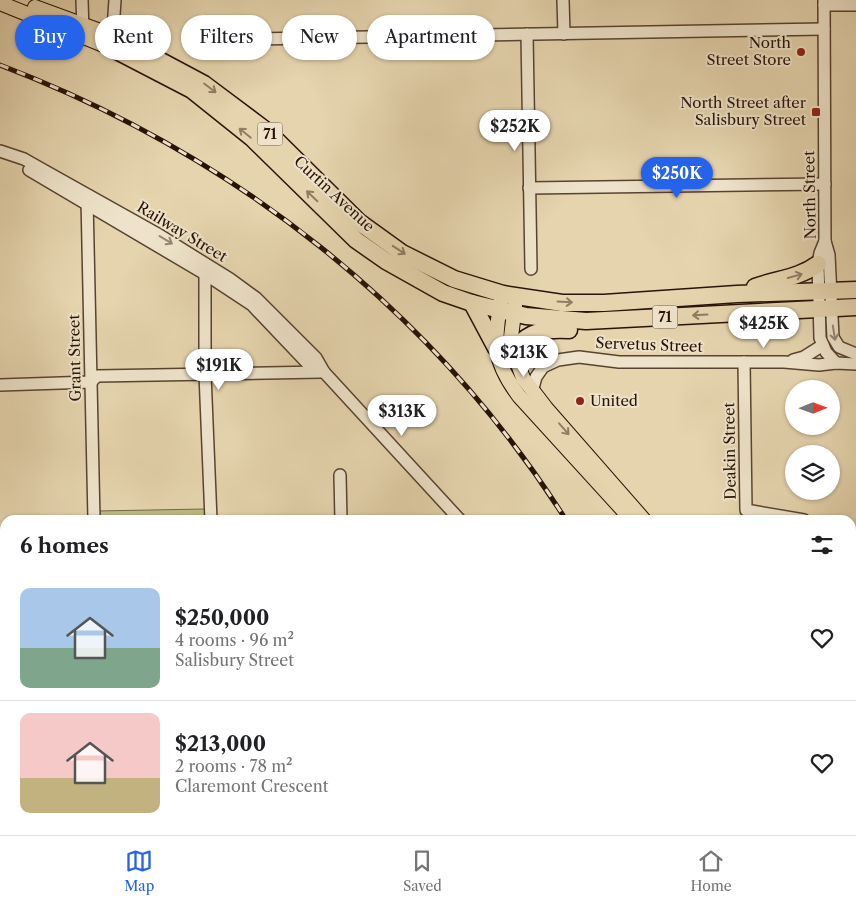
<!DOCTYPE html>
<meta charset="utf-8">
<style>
body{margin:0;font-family:"Libre Caslon Text",serif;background:#f6f6f6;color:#202124;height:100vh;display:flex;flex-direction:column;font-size:19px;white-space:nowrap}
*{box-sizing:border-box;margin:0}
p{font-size:16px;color:#757577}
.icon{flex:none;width:28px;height:28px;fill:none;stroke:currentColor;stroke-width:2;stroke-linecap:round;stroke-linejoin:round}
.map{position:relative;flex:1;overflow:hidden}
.side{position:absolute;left:0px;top:515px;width:856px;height:320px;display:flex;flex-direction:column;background:#fff;border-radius:15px 15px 0 0;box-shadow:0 1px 4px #0004}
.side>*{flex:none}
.hud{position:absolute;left:15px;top:15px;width:500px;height:45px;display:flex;gap:10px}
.needle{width:32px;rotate:89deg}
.tools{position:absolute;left:785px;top:380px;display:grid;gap:10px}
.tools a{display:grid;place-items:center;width:55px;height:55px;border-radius:50%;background:#fff;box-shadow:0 1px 4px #0004;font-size:25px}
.price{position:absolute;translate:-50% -42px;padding:0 11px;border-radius:18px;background:#fff;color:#222;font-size:16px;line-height:32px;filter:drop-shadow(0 1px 2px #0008)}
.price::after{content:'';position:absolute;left:50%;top:30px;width:15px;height:11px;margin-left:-8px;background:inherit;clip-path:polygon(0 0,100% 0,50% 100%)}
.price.selected{background:#2563eb;color:#fff}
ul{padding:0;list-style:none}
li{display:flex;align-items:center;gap:15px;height:125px;padding:0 20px}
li+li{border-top:1px solid #e0e0e0}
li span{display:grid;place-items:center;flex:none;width:140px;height:100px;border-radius:10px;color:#555}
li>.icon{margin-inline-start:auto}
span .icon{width:60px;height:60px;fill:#fffc;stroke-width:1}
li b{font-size:21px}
h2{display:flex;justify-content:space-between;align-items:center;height:60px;padding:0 20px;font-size:21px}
.chip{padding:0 18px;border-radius:22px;background:#fff;box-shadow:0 1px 4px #0004;font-size:18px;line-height:45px}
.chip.selected{background:#2563eb;color:#fff}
.tab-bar{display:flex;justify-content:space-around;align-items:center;height:70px;border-top:1px solid #e0e0e0;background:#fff;font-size:14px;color:#757577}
.tab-bar a{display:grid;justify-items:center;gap:2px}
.tab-bar .selected{color:#2563eb}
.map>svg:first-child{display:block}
.green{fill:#bcbb85;stroke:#726746}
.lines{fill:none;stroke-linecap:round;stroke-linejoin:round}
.minor-casing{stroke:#584330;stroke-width:14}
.major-casing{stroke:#291306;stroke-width:16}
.highway-casing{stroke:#291306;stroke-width:19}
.minor{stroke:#eee3ca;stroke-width:11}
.major{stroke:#e5d4ae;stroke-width:14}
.highway{stroke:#e5d4ae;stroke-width:16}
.rail-casing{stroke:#291306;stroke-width:5}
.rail{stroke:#eee3ca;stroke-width:3;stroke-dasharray:9;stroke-linecap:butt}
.oneway{stroke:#907d62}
.oneway2{stroke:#958572}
.poi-dot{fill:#8f2418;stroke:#eee3ca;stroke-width:2}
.labels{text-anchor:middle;stroke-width:4;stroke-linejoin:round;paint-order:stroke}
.shield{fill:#eee3ca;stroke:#645141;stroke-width:1}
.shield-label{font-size:14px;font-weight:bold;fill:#291306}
.poi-label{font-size:15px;fill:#291306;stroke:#eee3ca;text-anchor:end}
.street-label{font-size:15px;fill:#291306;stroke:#eee3ca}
</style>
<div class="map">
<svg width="856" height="835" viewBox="0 0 856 835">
<rect width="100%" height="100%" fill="#e5d4ae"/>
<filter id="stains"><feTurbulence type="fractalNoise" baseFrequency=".004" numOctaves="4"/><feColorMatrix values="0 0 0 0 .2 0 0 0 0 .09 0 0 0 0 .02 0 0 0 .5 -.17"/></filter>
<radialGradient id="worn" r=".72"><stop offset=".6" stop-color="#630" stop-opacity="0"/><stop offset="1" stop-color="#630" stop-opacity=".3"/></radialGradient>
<!-- green -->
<polygon class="green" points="205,509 205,520 97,520 97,511"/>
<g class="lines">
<defs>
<g id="minor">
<polyline points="82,0 83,31"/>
<polyline points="563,0 564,34"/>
<polyline points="824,0 825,241 829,255 833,337 839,347 856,354"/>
<polyline points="824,5 856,5"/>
<polyline points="527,34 531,269"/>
<polyline points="191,40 824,29"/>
<polyline points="112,43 115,0"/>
<polyline points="0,151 24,159 47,172 156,233 230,279 256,298 316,358 324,372 460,520"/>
<polyline points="29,170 205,274 252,305 308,364 324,372"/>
<polyline points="529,188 825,184"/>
<polyline points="87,199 94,520"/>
<polyline points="825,241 820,253 818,264 820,338 826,352 836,363"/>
<polyline points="205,269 205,374 211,520"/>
<polyline points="793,360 804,357 823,345"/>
<polyline points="744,362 746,510 804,520"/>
<polyline points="0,385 91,382 97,376 321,372"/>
<polyline points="532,392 536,377 543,367 558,360 579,357 619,362 784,362 819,365 836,363 856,364"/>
<polyline points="340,475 341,520"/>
<polyline points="851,642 856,642"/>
<polyline points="0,718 5,718"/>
<polyline points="0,754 5,753"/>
<polyline points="132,830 132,835"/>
<polyline points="286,830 287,835"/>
<polyline points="442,830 442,835"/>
<polyline points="620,830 622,835"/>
<polyline points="653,835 668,830"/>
</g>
<g id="major">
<polyline points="0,3 111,48"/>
<polyline points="35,7 114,36"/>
<polyline points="516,297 511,337 513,350 523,378 546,408 644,520"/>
<path d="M501 301C493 343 493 361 519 396L632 520"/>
<polyline points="750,830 752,835"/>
</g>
<g id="highway">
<polyline points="114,36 204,84 268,132 359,222 402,253 454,279 503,294 562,303 604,303 737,294 856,290"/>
<polyline points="111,48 192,90 252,138 356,240 386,261 443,293 472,303 526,316 586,321 856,307"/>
<path d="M755 287C777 279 799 278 818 264"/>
<polyline points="472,303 496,348"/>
<path d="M513 350C530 330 544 329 569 330"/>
</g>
</defs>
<!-- minor casing -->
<use href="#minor" class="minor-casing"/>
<!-- major casing -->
<use href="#major" class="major-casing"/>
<!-- highway casing -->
<use href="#highway" class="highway-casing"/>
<!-- minor -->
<use href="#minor" class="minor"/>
<!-- major -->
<use href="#major" class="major"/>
<!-- highway -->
<use href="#highway" class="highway"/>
<defs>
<g id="rail">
<path d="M0 65C232 153 433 310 566 520"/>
<polyline points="705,830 707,835"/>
</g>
</defs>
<!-- rail casing -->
<use href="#rail" class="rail-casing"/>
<!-- rail -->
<use href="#rail" class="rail"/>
</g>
<!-- one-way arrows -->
<defs><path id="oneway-shaft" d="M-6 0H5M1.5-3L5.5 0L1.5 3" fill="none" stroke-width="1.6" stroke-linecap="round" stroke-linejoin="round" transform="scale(1.25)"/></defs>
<g class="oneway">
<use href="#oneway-shaft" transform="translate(210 88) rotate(37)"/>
<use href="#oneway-shaft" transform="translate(245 133) rotate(-141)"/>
<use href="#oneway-shaft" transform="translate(312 196) rotate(-136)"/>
<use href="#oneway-shaft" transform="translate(399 250) rotate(33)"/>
<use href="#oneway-shaft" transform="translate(795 276) rotate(-15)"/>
<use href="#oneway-shaft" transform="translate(565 302) rotate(3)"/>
<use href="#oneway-shaft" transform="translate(700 315) rotate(177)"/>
<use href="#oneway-shaft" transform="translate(564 429) rotate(49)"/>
</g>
<g class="oneway2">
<use href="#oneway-shaft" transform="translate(166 240) rotate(31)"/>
<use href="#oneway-shaft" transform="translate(834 333) rotate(81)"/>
</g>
<!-- markers -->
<g class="poi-dot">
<circle cx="801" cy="52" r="5"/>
<rect x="811" y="107" width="10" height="10" rx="2.5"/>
<circle cx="580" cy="401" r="5"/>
</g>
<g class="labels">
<!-- shield labels -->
<g class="shield">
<rect x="257.5" y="122.5" width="25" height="23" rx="4"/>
<rect x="652.5" y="305.5" width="25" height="23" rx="4"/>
</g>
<g class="shield-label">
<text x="270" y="139">71</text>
<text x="665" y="322">71</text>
</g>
<!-- poi labels -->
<g class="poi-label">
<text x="791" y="48">North<tspan x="791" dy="17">Street Store</tspan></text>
<text x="806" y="108">North Street after<tspan x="806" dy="17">Salisbury Street</tspan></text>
<text x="590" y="406" text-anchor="start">United</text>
</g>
<!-- street labels -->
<g class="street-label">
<text transform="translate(334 194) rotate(43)" y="5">Curtin Avenue</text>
<text transform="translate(810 195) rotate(-91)" y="5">North Street</text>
<text transform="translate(182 232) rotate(31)" y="5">Railway Street</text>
<text transform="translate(649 345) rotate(2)" y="5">Servetus Street</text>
<text transform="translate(75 358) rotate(-91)" y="5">Grant Street</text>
<text transform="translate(730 451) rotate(-91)" y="5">Deakin Street</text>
</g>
</g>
<rect width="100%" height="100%" filter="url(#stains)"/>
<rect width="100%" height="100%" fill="url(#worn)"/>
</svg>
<div class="tools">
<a><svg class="needle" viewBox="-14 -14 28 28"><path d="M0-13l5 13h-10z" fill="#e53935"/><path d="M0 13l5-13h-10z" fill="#757577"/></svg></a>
<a><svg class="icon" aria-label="layers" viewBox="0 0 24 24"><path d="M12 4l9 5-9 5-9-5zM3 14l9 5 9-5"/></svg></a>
</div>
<b class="price" style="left:515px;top:152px">$252K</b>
<b class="price selected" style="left:677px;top:199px">$250K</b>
<b class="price" style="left:764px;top:349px">$425K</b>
<b class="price" style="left:524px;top:378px">$213K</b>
<b class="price" style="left:219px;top:391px">$191K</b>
<b class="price" style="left:402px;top:437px">$313K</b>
<div class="hud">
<a class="chip selected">Buy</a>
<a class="chip">Rent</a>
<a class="chip">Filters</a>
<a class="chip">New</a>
<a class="chip">Apartment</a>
</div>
<section class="side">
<h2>6 homes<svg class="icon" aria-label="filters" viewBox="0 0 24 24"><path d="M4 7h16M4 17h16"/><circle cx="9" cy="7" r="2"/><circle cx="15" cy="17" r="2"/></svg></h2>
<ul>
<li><span style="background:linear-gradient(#a9c7e8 60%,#7fa58c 0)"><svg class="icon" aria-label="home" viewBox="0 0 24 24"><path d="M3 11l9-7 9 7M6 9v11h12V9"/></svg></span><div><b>$250,000</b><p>4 rooms · 96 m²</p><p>Salisbury Street</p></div><svg class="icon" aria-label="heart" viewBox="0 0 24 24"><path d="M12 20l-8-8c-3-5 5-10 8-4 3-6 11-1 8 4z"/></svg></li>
<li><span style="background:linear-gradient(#f6c9c9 65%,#c2b280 0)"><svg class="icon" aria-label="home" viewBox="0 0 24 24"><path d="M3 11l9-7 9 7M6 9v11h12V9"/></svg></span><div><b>$213,000</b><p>2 rooms · 78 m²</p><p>Claremont Crescent</p></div><svg class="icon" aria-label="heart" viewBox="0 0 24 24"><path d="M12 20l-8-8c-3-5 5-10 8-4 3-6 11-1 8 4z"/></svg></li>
</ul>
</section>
</div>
<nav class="tab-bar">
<a class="selected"><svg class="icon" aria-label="map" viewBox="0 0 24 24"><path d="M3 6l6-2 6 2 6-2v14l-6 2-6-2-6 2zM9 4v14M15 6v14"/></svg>Map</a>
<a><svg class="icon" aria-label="saved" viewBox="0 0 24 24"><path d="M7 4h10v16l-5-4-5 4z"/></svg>Saved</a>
<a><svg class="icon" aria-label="home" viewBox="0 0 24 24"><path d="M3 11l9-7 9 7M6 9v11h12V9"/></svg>Home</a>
</nav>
